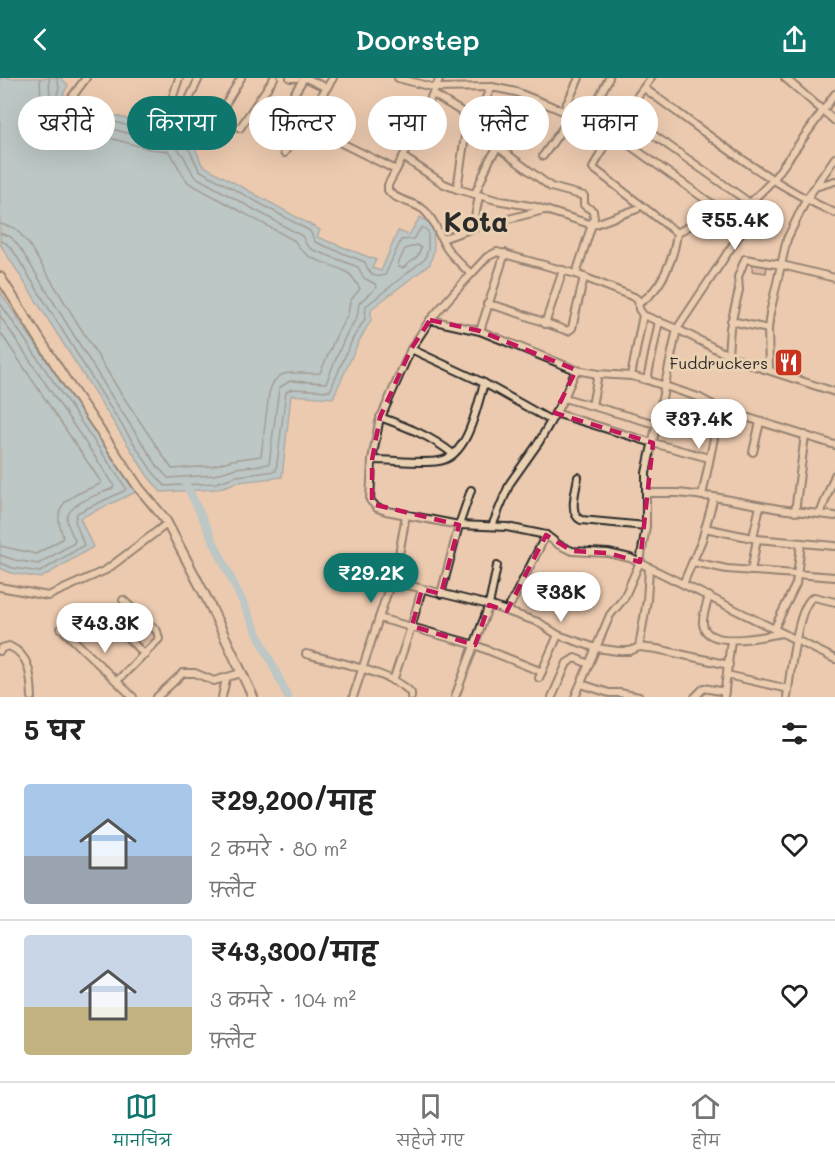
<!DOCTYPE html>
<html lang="hi">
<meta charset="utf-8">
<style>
body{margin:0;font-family:Mali,"Playpen Sans Deva",sans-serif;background:#f6f6f6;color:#222;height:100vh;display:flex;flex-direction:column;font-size:22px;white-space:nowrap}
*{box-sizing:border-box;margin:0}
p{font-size:20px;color:#767676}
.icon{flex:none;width:33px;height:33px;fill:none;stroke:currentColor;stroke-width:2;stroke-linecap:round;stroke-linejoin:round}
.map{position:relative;height:619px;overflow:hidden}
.drawer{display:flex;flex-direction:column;background:#fff;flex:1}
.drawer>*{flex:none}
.banner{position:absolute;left:18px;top:18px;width:800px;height:54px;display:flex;gap:12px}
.price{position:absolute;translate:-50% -51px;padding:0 14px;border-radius:21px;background:#fff;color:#222;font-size:20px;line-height:39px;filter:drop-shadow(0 2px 3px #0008)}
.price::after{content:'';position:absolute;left:50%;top:36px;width:18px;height:14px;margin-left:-9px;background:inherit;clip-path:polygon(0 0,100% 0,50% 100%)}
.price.active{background:#0f766e;color:#fff}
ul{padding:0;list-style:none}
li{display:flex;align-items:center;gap:18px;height:150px;padding:0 24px}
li+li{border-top:2px solid #e0e0e0}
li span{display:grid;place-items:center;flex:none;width:168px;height:120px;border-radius:6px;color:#555}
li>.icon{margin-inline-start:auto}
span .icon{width:72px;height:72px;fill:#fffc;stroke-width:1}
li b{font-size:26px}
h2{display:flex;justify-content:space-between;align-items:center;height:72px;padding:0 24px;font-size:26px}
.pill{padding:0 21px;border-radius:27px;background:#fff;box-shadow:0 6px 24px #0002;font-size:21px;line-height:54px}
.pill.active{background:#0f766e;color:#fff}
header{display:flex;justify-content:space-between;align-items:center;height:78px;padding:0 24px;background:#0f766e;color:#fff;font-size:27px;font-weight:600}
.tabs{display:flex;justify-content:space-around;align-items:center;height:84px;border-top:2px solid #e0e0e0;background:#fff;font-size:16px;color:#767676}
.tabs a{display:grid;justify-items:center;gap:3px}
.tabs .active{color:#0f766e}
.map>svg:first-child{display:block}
.water{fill:#81c3e2;stroke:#5f8699;stroke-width:1.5}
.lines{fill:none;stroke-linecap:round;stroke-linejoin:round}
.shore{stroke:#4d6874;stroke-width:1.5}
.canal{stroke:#81c3e2;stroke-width:8}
.building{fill:#d6a597;stroke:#2b2b2b;stroke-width:1.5}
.minor-casing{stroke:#2b2b2b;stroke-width:10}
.tertiary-casing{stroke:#2b2b2b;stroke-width:12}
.minor{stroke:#ead1b2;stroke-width:6}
.tertiary{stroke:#ead1b2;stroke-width:8}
.marked{fill:none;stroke:#c2185b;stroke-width:4.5;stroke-dasharray:12 8;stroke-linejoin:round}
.labels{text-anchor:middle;stroke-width:6;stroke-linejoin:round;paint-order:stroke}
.poi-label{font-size:16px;fill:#2b2b2b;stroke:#ead1b2;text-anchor:end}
.town-label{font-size:28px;font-weight:bold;fill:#2b2b2b;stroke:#ead1b2}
</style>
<header><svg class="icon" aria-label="back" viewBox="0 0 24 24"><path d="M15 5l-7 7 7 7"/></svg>Doorstep<svg class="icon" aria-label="share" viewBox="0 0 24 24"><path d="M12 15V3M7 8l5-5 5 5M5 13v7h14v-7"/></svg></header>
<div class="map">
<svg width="835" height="619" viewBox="0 0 835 619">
<rect width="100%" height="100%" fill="#eccaaf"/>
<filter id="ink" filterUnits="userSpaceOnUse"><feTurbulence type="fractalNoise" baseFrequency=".0167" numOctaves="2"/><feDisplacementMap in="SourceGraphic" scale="12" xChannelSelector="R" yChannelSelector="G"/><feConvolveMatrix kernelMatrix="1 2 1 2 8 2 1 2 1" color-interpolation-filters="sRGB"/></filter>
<g filter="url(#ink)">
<!-- water -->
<g class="water">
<polygon points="0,0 61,0 68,7 63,17 110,36 155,49 180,53 195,69 202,87 320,152 317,159 376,182 372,190 381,193 398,153 409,157 420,139 433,148 434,172 430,186 371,231 371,242 358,265 333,320 291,317 282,399 238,404 217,411 161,414 147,397 0,166"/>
<polygon points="0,214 136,414 80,440 93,469 41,500 11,495 0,490"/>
</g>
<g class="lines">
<!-- shore -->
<g class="shore">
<path d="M0 146 15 150 28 165 122 317 172 391 212 388 232 382 261 378 269 315C277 285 299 298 320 295L337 256 348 236 350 223 360 211C357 206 353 198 348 195 329 183 306 185 295 163L189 105C180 96 177 83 168 73L149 71 103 58 53 37 46 31 41 23 40 0"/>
<polyline points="0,155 11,159 20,170 114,322 158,389 168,400 214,397 236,390 269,386 279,310 290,303 326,305 345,259 357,239 359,225 377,209 375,206 364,200 358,189 311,171 306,166 302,158 194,98 183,77 172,65 151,62 106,49 56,28 50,19 49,0"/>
<path d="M0 163 6 165 14 174 108 326 152 393 165 408 216 405 237 398 276 393 286 314 292 311 330 313 352 262 365 241 366 228 425 181 428 171V153L422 149 413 161 401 162 385 197C373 202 368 193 365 184L315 164 310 153 199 92 190 73 176 58 153 55 108 42 60 22 57 17 59 9 57 0"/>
<polygon points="417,167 421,170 418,178 403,190 399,189 398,186 405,171"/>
<polyline points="0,225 126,410 124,413 77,435 75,443 84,467 40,494 13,490 0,485"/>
<path d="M0 238 114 407 113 410C100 416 65 426 67 443 68 449 72 456 75 462L74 465 38 486 15 482 0 477"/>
<path d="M0 254 101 404 100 406C73 418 49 423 63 458L62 461 36 476 0 468"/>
</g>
<!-- canal -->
<polyline class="canal" points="185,404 288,619"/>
</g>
<!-- building -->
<polygon class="building" points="753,185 767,187 766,195 752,193"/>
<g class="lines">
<defs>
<g id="minor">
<polyline points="290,0 297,0"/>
<polyline points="306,0 327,10"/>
<polyline points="398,0 435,10 492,9 516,14 551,28 611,54 726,136"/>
<path d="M440 0 403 79 388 107V112C395 123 413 123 424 132 435 142 438 156 446 169 452 179 462 187 471 196"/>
<polyline points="651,0 611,54 593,90 677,155 700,142 726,136"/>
<polyline points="785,0 835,43"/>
<path d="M644 10C705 54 766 104 835 135"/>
<polyline points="433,16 475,42"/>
<polyline points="173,18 179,0"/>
<polyline points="72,19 86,0"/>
<polyline points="563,34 579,0"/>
<polyline points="218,38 241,0"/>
<polyline points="180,41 199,0"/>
<polyline points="587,43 609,0"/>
<polyline points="303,46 396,92"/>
<polyline points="240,50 274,0"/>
<polyline points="468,52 499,70 551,109 584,118 584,127 593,133 594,140 576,196"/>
<polyline points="265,62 304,0"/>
<polyline points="284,75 333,0"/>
<polyline points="543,78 572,37"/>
<polyline points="403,79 444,106 457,111 496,122 536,129 593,147 637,131"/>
<polyline points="815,109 835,103"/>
<polyline points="457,111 465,58 492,9"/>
<polyline points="475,116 490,81 532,22"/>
<polyline points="750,125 773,102 835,16"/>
<polyline points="473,150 479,118"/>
<polyline points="442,161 473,150 544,132"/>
<path d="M639 225C662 212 674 180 677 155"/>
<path d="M487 226C516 232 540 244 568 253L572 250 584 199"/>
<polyline points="430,242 480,253 576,292 598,296 631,298 647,302 698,319 720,331 835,367"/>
<polyline points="731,243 768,251"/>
<polyline points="545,246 563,192"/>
<polyline points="480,253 505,175"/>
<polyline points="411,271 484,305 550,342"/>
<polyline points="728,277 730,250 739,212 738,199 745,181 782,187 835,200"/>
<polyline points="769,292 768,251 770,235 787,161 806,122 835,80"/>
<polyline points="631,298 643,237"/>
<polyline points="647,302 659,243"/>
<polyline points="835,314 749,286 728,277 677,251 643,237 639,231 638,222 634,219 576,196 497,174 487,179 460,208 430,242 411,271 379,344 372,382 370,422 377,430 386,433 459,447 507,449 546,457 559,467 572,473 608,475 630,480 835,581"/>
<polyline points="564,320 656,346"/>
<polyline points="592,328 598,296"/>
<polyline points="555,335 653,365 709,380"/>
<path d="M380 339C407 349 431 358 453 376"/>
<polyline points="753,374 760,344"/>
<path d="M372 382C394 382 418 386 439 383 468 379 477 328 484 305"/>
<path d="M578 399C576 412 568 436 581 442L646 448"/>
<polyline points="647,415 678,415 714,419 779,431 835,438"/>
<polyline points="702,418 720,331"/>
<polyline points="795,434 805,357"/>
<polyline points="820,436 835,397"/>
<polyline points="492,448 510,405 539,364 564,320 576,292"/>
<polyline points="705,450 757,461 835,468"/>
<polyline points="753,459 760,428"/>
<polyline points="693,484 727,491 835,499"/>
<polyline points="751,493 757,461"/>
<polyline points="391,503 489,527 538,544 558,557 596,570 618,573 630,573 639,569 657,571 729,587"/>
<polyline points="683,506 702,462 714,419"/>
<polyline points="0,509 48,518 106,492 168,445"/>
<polyline points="441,516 459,447 471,412"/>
<path d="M709 518C707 526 702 538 703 546 706 572 766 558 782 555"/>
<polyline points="507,533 546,457"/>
<polyline points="102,534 145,577"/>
<polyline points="379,540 475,567 542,594"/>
<polyline points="61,550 133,619"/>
<polyline points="774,551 796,506 801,466"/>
<polyline points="639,569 647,522 649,491"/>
<path d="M0 573 2 570 9 568C30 577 31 598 32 619"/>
<path d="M306 576C331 582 396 596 411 615V619"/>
<polyline points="727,597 788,611"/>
<polyline points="539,600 558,557"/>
<polyline points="117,603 159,561 157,553 123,522"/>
<polyline points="393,603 412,546 422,511"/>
<polyline points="581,606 609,615 620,615 639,619"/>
<polyline points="157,619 183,595 195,595 214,603 241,595"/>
<polyline points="222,619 226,601"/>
<polyline points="353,619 398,482 406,437"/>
<polyline points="455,619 489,527 497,488"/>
<polyline points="552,619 567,585 575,580 589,586"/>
<polyline points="575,619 610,537 624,520 640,484 646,448 646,395 677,251 754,135 750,125 625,37"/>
<polyline points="695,619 704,610 725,614"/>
<polyline points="724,619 731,562"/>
<path d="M787 619C790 600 797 525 814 519L835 524"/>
</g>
<polyline id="tertiary" points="0,199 65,301 139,410 165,441 208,523 253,619"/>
</defs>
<!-- minor casing -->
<use href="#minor" class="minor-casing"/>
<!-- tertiary casing -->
<use href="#tertiary" class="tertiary-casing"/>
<!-- minor -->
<use href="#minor" class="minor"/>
<!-- tertiary -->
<use href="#tertiary" class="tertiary"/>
</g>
</g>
<!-- marked area -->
<path d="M0 0H835V619H0ZM430 242 480 253 576 292 555 335 653 365 640 484 608 475 572 473 546 457 507 533 489 527 475 567 412 548 422 511 441 516 459 447 372 426V382L380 339 411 271Z" fill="#eccaaf" fill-opacity=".55" fill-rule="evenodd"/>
<path class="marked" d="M430 242 480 253 576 292 555 335 653 365 640 484 608 475 572 473 546 457 507 533 489 527 475 567 412 548 422 511 441 516 459 447 372 426V382L380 339 411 271Z"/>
<!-- icons -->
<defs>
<symbol id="restaurant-square" viewBox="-11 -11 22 22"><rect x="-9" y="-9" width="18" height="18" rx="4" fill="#c8321e" stroke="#ead1b2"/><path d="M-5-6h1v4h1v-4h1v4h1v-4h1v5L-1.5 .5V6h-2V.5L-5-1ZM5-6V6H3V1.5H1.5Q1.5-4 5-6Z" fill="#fff"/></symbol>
</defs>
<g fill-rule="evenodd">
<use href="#restaurant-square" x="772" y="268" width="33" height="33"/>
</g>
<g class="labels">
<!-- poi labels -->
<g class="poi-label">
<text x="768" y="291">Fuddruckers</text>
</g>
<!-- town labels -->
<g class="town-label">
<text x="476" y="154">Kota</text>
</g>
</g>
</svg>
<b class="price" style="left:735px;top:173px">₹55.4K</b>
<b class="price" style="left:699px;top:372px">₹37.4K</b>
<b class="price active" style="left:371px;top:526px">₹29.2K</b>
<b class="price" style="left:561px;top:545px">₹38K</b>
<b class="price" style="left:105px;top:576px">₹43.3K</b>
<div class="banner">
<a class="pill">खरीदें</a>
<a class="pill active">किराया</a>
<a class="pill">फ़िल्टर</a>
<a class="pill">नया</a>
<a class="pill">फ़्लैट</a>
<a class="pill">मकान</a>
</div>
</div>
<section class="drawer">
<h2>5 घर<svg class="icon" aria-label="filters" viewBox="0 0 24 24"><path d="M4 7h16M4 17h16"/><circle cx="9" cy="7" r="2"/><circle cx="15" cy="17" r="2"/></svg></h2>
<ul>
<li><span style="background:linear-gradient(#a9c7e8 60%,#9aa5b1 0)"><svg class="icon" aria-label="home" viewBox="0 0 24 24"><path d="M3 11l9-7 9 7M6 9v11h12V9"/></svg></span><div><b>₹29,200/माह</b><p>2 कमरे · 80 m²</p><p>फ़्लैट</p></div><svg class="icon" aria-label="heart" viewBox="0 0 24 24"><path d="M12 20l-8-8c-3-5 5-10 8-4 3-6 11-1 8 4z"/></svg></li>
<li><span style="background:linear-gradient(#c9d6e8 60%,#c2b280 0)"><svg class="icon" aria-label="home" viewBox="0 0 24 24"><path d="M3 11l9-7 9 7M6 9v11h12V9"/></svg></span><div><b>₹43,300/माह</b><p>3 कमरे · 104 m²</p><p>फ़्लैट</p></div><svg class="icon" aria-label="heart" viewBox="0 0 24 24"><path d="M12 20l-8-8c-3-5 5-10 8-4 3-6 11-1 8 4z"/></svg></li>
</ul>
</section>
<nav class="tabs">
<a class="active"><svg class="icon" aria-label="map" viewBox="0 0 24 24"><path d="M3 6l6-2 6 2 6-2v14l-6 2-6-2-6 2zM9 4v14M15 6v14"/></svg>मानचित्र</a>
<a><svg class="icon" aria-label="saved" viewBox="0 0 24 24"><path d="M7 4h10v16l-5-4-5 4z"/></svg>सहेजे गए</a>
<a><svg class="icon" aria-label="home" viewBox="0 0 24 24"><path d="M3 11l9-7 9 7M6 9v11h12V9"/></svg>होम</a>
</nav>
